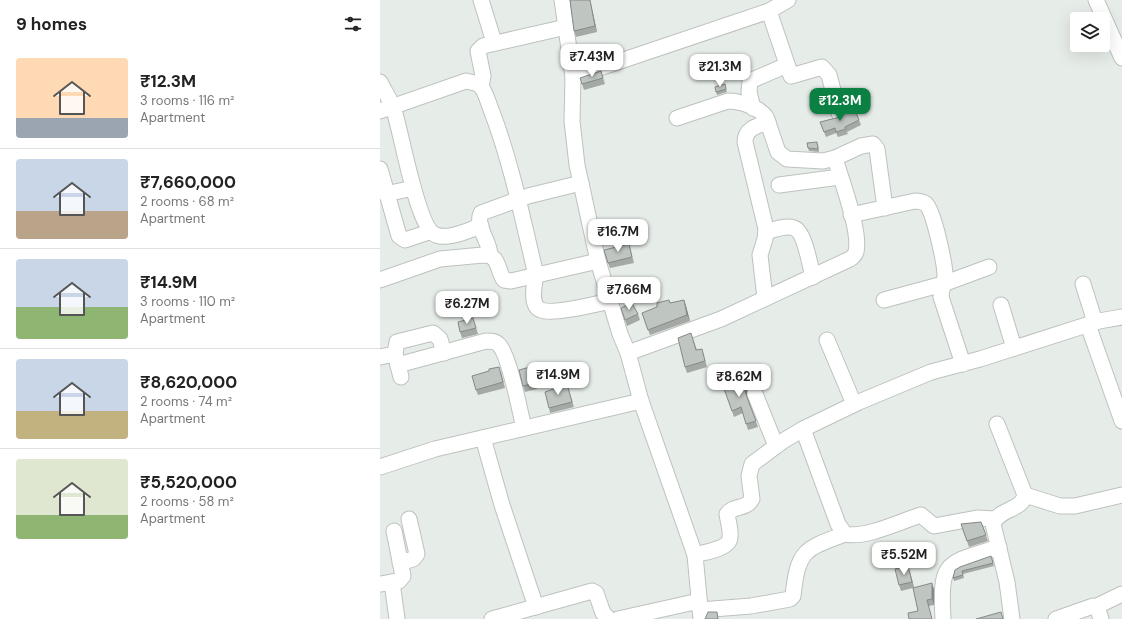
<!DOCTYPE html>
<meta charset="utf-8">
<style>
body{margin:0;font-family:"DM Sans",sans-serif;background:#f2f2f2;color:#222;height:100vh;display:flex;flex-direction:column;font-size:15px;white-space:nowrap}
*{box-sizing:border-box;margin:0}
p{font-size:13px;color:#767676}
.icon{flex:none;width:22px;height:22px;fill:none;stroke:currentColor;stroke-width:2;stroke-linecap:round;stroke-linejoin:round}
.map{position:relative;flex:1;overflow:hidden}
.drawer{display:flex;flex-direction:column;background:#fff;width:380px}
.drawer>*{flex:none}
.fabs{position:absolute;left:690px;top:12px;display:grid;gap:8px}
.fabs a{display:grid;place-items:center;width:40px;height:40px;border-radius:4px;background:#fff;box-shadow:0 4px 16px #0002;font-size:20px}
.price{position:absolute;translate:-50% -34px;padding:0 9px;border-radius:8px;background:#fff;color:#222;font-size:13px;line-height:26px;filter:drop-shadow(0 1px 2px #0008)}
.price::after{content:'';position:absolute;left:50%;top:24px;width:12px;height:9px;margin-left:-6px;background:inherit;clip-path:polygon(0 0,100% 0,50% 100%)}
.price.current{background:#0b8043;color:#fff}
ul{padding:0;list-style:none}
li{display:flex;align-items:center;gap:12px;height:100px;padding:0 16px}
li+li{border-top:1px solid #e0e0e0}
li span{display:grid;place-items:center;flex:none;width:112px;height:80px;border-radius:4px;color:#555}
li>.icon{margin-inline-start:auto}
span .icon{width:48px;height:48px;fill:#fffc;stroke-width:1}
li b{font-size:17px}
h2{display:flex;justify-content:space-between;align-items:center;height:48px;padding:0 16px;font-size:17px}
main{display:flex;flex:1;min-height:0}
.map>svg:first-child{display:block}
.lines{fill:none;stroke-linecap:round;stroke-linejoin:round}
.minor-casing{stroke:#bdc2be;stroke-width:17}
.minor{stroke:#fff;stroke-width:15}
.wall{fill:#a4a9a5}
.shaded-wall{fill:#868a86}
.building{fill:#bfc5c0;stroke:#868a86}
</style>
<main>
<section class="drawer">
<h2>9 homes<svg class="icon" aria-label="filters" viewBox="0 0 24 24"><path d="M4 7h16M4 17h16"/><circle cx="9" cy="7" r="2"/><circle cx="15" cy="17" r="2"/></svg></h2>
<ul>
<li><span style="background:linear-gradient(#ffd9b3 75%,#9aa5b1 0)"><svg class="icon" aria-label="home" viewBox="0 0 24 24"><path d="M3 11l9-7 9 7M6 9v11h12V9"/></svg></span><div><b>₹12.3M</b><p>3 rooms · 116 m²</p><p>Apartment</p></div></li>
<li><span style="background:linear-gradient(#c9d6e8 65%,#b9a48a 0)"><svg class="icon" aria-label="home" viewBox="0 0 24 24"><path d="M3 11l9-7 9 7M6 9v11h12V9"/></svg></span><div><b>₹7,660,000</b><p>2 rooms · 68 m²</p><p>Apartment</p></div></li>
<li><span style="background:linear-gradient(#c9d6e8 60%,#8fb573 0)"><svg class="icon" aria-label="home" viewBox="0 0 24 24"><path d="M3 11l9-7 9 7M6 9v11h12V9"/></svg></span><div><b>₹14.9M</b><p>3 rooms · 110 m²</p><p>Apartment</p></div></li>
<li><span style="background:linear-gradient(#c9d6e8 65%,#c2b280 0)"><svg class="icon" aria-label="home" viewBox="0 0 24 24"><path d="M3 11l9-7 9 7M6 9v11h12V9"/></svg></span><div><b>₹8,620,000</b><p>2 rooms · 74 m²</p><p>Apartment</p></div></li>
<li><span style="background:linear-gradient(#dfe7d0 70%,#8fb573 0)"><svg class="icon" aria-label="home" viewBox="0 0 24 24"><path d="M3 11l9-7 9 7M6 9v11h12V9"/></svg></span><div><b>₹5,520,000</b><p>2 rooms · 58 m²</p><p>Apartment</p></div></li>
</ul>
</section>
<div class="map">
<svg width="742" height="619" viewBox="0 0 742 619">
<rect width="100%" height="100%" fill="#e6ece7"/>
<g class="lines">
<defs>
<g id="minor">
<polyline points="101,0 114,42"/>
<polyline points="182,0 193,77 192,121 197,165 218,261 240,334 248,353 261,401 315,555 321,619"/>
<polyline points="716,0 742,58"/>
<polyline points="389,11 411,76 442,67 449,75 459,113"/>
<polyline points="193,77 389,11 408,0"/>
<path d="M0 82C4 90 9 98 13 107 21 129 37 229 56 235 69 240 88 230 101 226"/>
<polyline points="101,87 103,76 98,51 103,46 186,27"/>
<polyline points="373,108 369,92 370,81 407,65"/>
<path d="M0 111 86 81 99 84C106 91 108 103 112 112 132 165 143 221 156 275 154 285 150 306 161 310 173 315 216 304 230 301"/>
<path d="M297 118 348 101C360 101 379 107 386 117L398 152 407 159 443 161 455 158 481 146 493 144 497 149 505 208"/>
<polyline points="0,169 19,236 25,240 49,232"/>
<polyline points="399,185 460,177"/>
<polyline points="6,194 33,188"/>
<path d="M471 215 535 201C539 201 542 201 546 204 554 212 565 264 565 276 565 283 561 289 561 297L583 364"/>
<path d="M386 232C393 230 406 225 414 228 425 232 430 266 433 277"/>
<path d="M110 255C110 241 95 227 101 213L148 196 201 183"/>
<path d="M0 280 60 259 103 255C120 255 116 268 124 280L131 281 218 261"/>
<polyline points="703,284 715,322"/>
<path d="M385 298 380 255 385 239 386 229 365 142C365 129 376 126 388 122"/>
<polyline points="504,300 563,284 609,267"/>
<polyline points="621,305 634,348"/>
<polyline points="708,325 742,421"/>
<polyline points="447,340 474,404"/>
<path d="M248 353 341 319 470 259C473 257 475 255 476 252 481 231 461 180 455 158"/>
<polyline points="0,357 15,354"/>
<path d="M18 365 106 341C111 341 115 341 118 344 129 353 140 412 144 428"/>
<polyline points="21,377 15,354 17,342 53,333 60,339 64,353"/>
<polyline points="375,394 396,446"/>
<path d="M617 424 645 495C642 511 619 508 613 524L627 582 632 619"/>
<path d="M423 429 458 524 465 534C485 539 521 521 541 515L554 526 597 518 615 519"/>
<polyline points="103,438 122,505 156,607"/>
<polyline points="0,467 55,449 261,401"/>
<polyline points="645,495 680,506 695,506 742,495"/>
<path d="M315 555C324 552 350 549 350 537 351 530 348 521 347 514 353 505 366 510 372 499L369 476 372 464 403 441 423 429 479 402 551 372 600 359 719 321 742 317"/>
<polyline points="20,563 33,559 37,554 29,519"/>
<polyline points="12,582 17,619"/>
<polyline points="0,584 19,581 23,576 14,531"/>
<polyline points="715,607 742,594"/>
<path d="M320 610 371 606 410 599 413 596C418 550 424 549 465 534"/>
<polyline points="112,619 212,591 216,593 223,613 229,619"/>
<polyline points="238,619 319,601"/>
<path d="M563 619C560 560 565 564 619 547"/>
<polyline points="676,619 713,606 718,610 721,619"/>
</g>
</defs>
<!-- minor casing -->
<use href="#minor" class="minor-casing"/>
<!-- minor -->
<use href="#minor" class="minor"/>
</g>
<!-- wall -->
<g class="wall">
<polygon points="190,0 210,0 217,32 196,37 194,31"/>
<polygon points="221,71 225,84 204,90 202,84"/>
<polygon points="345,84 347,92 337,95 335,87"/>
<polygon points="479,120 481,125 467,132 468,134 458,137 456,133 446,137 440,122"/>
<polygon points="438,144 439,152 429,151 428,148"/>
<polygon points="249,244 254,263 230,268 228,263"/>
<polygon points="304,300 306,306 310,321 270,335 262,313 290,303"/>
<polygon points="258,314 260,320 247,326 245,320"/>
<polygon points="95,324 98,334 82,338 80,332"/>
<polygon points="313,339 317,350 322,349 327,367 307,373 305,367"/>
<polygon points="150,367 157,389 145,392 143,386"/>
<polygon points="121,372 125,388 98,395 96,390"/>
<polygon points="342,383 367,390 367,397 378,427 368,430 363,413 354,417"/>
<polygon points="187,384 194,407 170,413 169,408"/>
<polygon points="601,522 608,541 589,547 581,524"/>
<polygon points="612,559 614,566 583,574 584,578 574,581 573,578 575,570"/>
<polygon points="530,572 534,587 554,589 554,605 549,606 533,588 521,591 519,585"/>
</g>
<!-- shaded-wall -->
<g class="shaded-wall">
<polygon points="210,0 217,32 215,26"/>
<polygon points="304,300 306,306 310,321 307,315"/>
<polygon points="365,384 367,390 367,397 365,392"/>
<polygon points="528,566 530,572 534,588 532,582"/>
<polygon points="552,583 554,589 554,605 552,599"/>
</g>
<!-- building -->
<g class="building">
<polygon points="190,0 210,0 215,26 194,31"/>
<polygon points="221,71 223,78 202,84 200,78"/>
<polygon points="345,84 346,89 336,92 335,87"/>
<polygon points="474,108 479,120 465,127 466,129 456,132 455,128 444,132 440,122 460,117"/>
<polygon points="437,142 438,149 428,148 427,143"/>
<polygon points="249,244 252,257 228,263 224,250"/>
<polygon points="289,300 290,303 304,300 307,315 268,330 262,313 277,307 277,303"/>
<polygon points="252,303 258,314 245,320 241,308"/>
<polygon points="93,318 96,328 80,332 78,322"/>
<polygon points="311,333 316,350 322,349 325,361 305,367 298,338"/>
<polygon points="119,367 123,382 96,390 92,376 109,371 109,369"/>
<polygon points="150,367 155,383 143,386 139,370"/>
<polygon points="362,376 365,384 365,392 376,421 366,424 361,407 352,411 342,383"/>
<polygon points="187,384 192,402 169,408 165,392"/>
<polygon points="601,522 606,535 587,541 581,524"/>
<polygon points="611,556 613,563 582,571 583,575 573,578 575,570 580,567"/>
<polygon points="528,566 532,582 519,585 515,569"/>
<polygon points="552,583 552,599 547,600 552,619 529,619 528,613 538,611 533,588"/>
<polygon points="328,612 337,612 338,619 325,619"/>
<polygon points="621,612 623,619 596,619"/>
</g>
</svg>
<div class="fabs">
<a><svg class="icon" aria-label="layers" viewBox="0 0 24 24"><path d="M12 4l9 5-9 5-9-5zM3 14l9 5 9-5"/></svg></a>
</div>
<b class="price" style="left:212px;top:78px">₹7.43M</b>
<b class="price" style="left:340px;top:88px">₹21.3M</b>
<b class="price current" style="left:460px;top:122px">₹12.3M</b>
<b class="price" style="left:238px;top:253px">₹16.7M</b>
<b class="price" style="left:249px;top:311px">₹7.66M</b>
<b class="price" style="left:87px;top:325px">₹6.27M</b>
<b class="price" style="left:178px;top:396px">₹14.9M</b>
<b class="price" style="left:359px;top:398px">₹8.62M</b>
<b class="price" style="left:524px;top:576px">₹5.52M</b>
</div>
</main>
